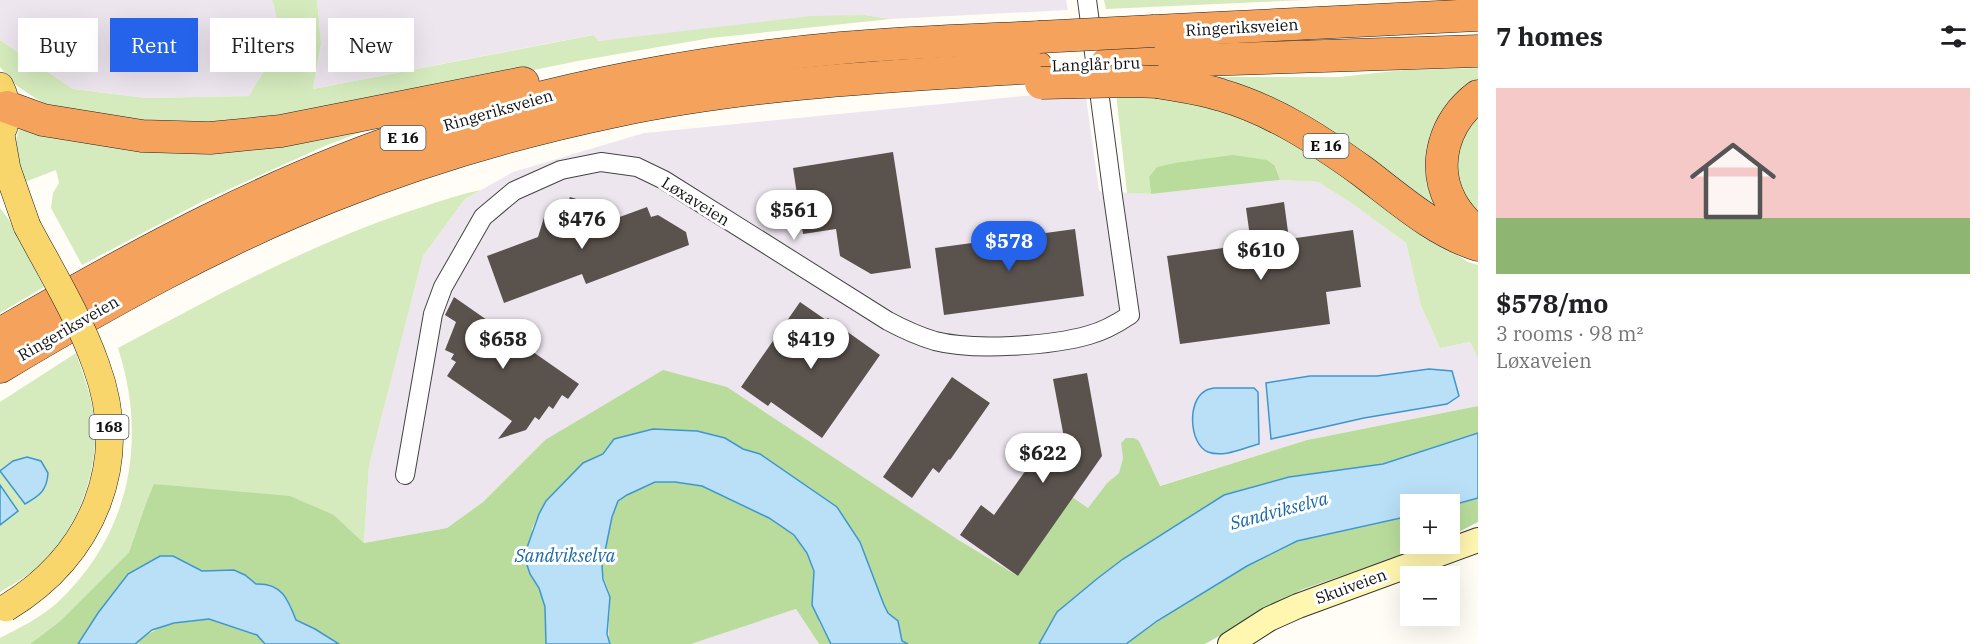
<!DOCTYPE html>
<meta charset="utf-8">
<style>
body{margin:0;font-family:"IBM Plex Serif",serif;background:#f2f2f2;color:#202124;height:100vh;display:flex;flex-direction:column;font-size:22px;white-space:nowrap}
*{box-sizing:border-box;margin:0}
p{font-size:20px;color:#757577}
.icon{flex:none;width:33px;height:33px;fill:none;stroke:currentColor;stroke-width:2;stroke-linecap:round;stroke-linejoin:round}
.map{position:relative;flex:1;overflow:hidden}
.details{display:flex;flex-direction:column;background:#fff;width:510px}
.details>*{flex:none}
.top-card{position:absolute;left:18px;top:18px;width:570px;height:54px;display:flex;gap:12px}
.tools{position:absolute;left:1400px;top:494px;display:grid;gap:12px}
.tools a{display:grid;place-items:center;width:60px;height:60px;border-radius:0px;background:#fff;box-shadow:0 6px 24px #0002;font-size:30px}
.price{position:absolute;translate:-50% -51px;padding:0 14px;border-radius:21px;background:#fff;color:#222;font-size:20px;line-height:39px;filter:drop-shadow(0 2px 3px #0008)}
.price::after{content:'';position:absolute;left:50%;top:36px;width:18px;height:14px;margin-left:-9px;background:inherit;clip-path:polygon(0 0,100% 0,50% 100%)}
.price.current{background:#2563eb;color:#fff}
ul{padding:0;list-style:none}
li{display:grid;align-content:center;gap:12px;height:318px;padding:0 18px}
li span{display:grid;place-items:center;height:186px;border-radius:0px;color:#555}
li>.icon{margin-inline-start:auto}
span .icon{width:108px;height:108px;fill:#fffc;stroke-width:1}
li b{font-size:26px}
h2{display:flex;justify-content:space-between;align-items:center;height:72px;padding:0 18px;font-size:26px}
.chip{padding:0 21px;border-radius:0px;background:#fff;box-shadow:0 6px 24px #0002;font-size:21px;line-height:54px}
.chip.current{background:#2563eb;color:#fff}
main{display:flex;flex:1;min-height:0}
.map>svg:first-child{display:block}
.industrial{fill:#eee6ef}
.green{fill:#d5ebbd}
.forest{fill:#b9dc9c}
.water{fill:#b9e0f7;stroke:#3f96cf;stroke-width:1.5}
.building{fill:#5a524d}
.lines{fill:none;stroke-linecap:round;stroke-linejoin:round}
.street-casing{stroke:#444;stroke-width:20}
.secondary-casing{stroke:#333;stroke-width:26}
.primary-casing{stroke:#222;stroke-width:28}
.highway-casing{stroke:#222;stroke-width:33}
.street{stroke:#fff;stroke-width:18}
.secondary{stroke:#fff6b0;stroke-width:24}
.primary{stroke:#f9d66b;stroke-width:27}
.highway{stroke:#f5a25d;stroke-width:32}
.primary-bridge-casing{stroke:#222;stroke-width:28;stroke-linecap:butt}
.highway-bridge-casing{stroke:#222;stroke-width:33;stroke-linecap:butt}
.primary-bridge{stroke:#f9d66b;stroke-width:27}
.highway-bridge{stroke:#f5a25d;stroke-width:32}
.labels{text-anchor:middle;stroke-width:6;stroke-linejoin:round;paint-order:stroke}
.shield{fill:#fff;stroke:#585858;stroke-width:1.5}
.shield-label{font-size:15px;font-weight:bold;fill:#111}
.street-label{font-size:16px;fill:#111;stroke:#fff}
.water-label{font-size:18px;font-style:italic;fill:#1768a6;stroke:#fff}
</style>
<main>
<div class="map">
<svg width="1478" height="644" viewBox="0 0 1478 644">
<rect width="100%" height="100%" fill="#fffdf5"/>
<!-- industrial -->
<g class="industrial">
<polygon points="0,0 272,0 277,16 279,37 275,51 249,96 145,98 73,89 0,40"/>
<polygon points="317,0 1066,0 1068,10 891,19 865,15 599,41 592,35 313,89 321,43"/>
<polygon points="1085,90 1099,191 1151,194 1280,180 1318,182 1354,205 1406,243 1421,306 1440,348 1470,342 1478,359 1478,406 1307,440 1159,486 1139,441 1122,443 1123,458 1119,473 1107,483 1088,508 1071,498 1018,576 957,539 545,440 483,502 447,528 364,543 369,466 423,256 465,199 513,172 644,133"/>
<polygon points="796,609 819,644 691,644"/>
</g>
<!-- green -->
<g class="green">
<path d="M272 0H317L321 43 313 89 593 35 599 41 811 16 865 15 891 19 711 38 583 60 321 113 202 126 137 122 64 110 47 105 29 94 16 85 0 67V40L73 89 145 98 249 96C270 59 287 44 272 0Z"/>
<polygon points="1104,0 1306,0 1106,9"/>
<polygon points="1478,68 1478,82 1471,86 1445,215 1214,77 1339,77 1404,70"/>
<polygon points="1116,93 1191,102 1255,120 1291,140 1448,249 1468,262 1478,265 1478,359 1470,342 1440,348 1421,306 1406,243 1354,205 1318,182 1280,180 1275,166 1205,159 1180,162 1149,177 1151,194 1127,193"/>
<polygon points="1478,111 1478,219 1459,195 1454,151"/>
<path d="M401 123 367 130 327 145 203 201 82 265 51 208 53 193 59 183 56 170 25 182C19 166 12 146 19 130L26 128Z"/>
<path d="M481 190 465 199 423 256 369 466 364 543 334 515 155 484 146 503 129 552 59 622 30 644H0V638C19 628 42 617 58 602 130 534 148 441 118 348 211 298 306 246 407 212 432 204 456 195 481 190Z"/>
<polygon points="0,208 9,220 44,287 0,313"/>
<path d="M76 353C82 372 90 391 93 411 102 463 81 522 45 560 32 573 16 583 0 592V525L18 510 0 485V402Z"/>
</g>
<!-- forest -->
<g class="forest">
<polygon points="1233,155 1267,160 1275,166 1280,180 1151,194 1149,177 1157,167 1180,162"/>
<path d="M663 370 727 387 957 539 1018 576 1072 497 1088 508 1107 483 1119 473 1123 458 1121 443 1126 438H1134L1139 441 1160 486 1307 440 1478 406V433L1383 464 1289 477 1160 535 1098 578 1057 612 1039 644H908L902 641 898 621 888 613 884 605 860 542 837 507 760 454 743 449 725 438 653 429 614 439 603 454 583 463 546 501 539 514 532 529 530 574 539 588 545 607 546 644H339L315 629 296 620C289 599 282 583 256 584L245 575 234 570 202 571 173 556H160L128 574 98 613 78 644H30L59 622 129 552 146 503 154 484 290 496 334 515 364 543 447 528 483 502 545 440Z"/>
<path d="M655 482H675L702 486 769 518 794 535 807 553 814 571 819 622 831 644H819L796 609 691 644H610C606 628 611 614 610 597 609 587 601 577 602 566 603 556 613 509 618 502 625 492 644 487 655 482Z"/>
<polygon points="1478,498 1478,522 1449,537 1449,506"/>
<polygon points="1410,516 1410,543 1436,543 1301,590 1205,644 1126,644 1157,621 1247,566 1297,541"/>
<path d="M209 619 257 635 265 644H135C161 622 176 623 209 619Z"/>
</g>
<!-- water -->
<g class="water">
<polygon points="1429,369 1452,371 1459,396 1447,404 1364,418 1271,439 1266,383 1310,376 1377,376"/>
<path d="M1214 388H1254L1258 392 1259 444C1243 448 1224 458 1208 452 1189 444 1187 401 1205 391 1207 389 1211 389 1214 388Z"/>
<polygon points="653,429 697,431 725,438 743,449 760,454 837,507 860,542 884,605 888,613 898,621 902,641 908,644 831,644 812,605 814,571 807,553 794,535 769,518 702,486 675,482 655,482 627,495 618,501 612,517 602,566 603,579 610,597 607,634 610,644 546,644 545,607 539,588 530,574 524,556 539,514 546,501 583,463 603,454 614,439"/>
<polygon points="1478,433 1478,498 1449,506 1449,504 1410,504 1410,516 1297,541 1247,566 1157,621 1126,644 1039,644 1057,612 1098,578 1123,559 1224,495 1289,477 1383,464"/>
<path d="M27 457 41 461 48 473C47 491 39 496 25 504L0 471 13 461Z"/>
<polygon points="0,485 18,511 0,525"/>
<path d="M160 556H173L202 571 234 570 245 575 256 584C282 583 288 599 296 620L315 629 339 644H265L257 635 209 619 174 623 152 630 135 644H78L98 613 128 574Z"/>
</g>
<!-- building -->
<g class="building">
<polygon points="893,152 911,268 871,274 840,256 836,229 803,234 793,168"/>
<polygon points="570,197 586,202 576,233 647,207 651,217 658,215 686,232 689,245 586,284 582,274 504,303 487,256 538,237 545,214 561,219"/>
<polygon points="1284,202 1289,239 1353,230 1361,287 1326,292 1330,324 1180,344 1167,256 1251,244 1246,208"/>
<polygon points="1075,229 1084,296 944,315 935,248"/>
<polygon points="454,297 579,384 568,399 562,395 553,409 549,406 539,420 535,417 526,430 498,439 512,421 447,376 456,362 451,359 454,354 445,350 456,322 445,315"/>
<polygon points="800,302 826,320 828,318 880,355 822,438 771,402 768,406 741,387"/>
<polygon points="1087,373 1102,456 1018,576 960,535 981,505 994,515 1041,449 1065,443 1053,379"/>
<polygon points="952,377 990,403 950,460 949,459 939,473 933,468 912,498 883,477"/>
</g>
<g class="lines">
<defs>
<path id="street" d="M405 475 433 314 443 287 483 217 514 191 561 170 601 162 637 167 664 180 888 321C903 329 918 336 935 341 973 351 1051 346 1089 335 1104 331 1118 323 1130 315L1113 197 1087 0"/>
<polyline id="secondary" points="1230,644 1269,619 1298,606 1478,540"/>
<g id="primary">
<path d="M0 86C7 100 9 112 4 127"/>
<polyline points="1,135 7,169 27,226"/>
</g>
<g id="highway">
<polyline points="1154,31 1478,15"/>
<polyline points="1107,63 1478,51"/>
<path d="M1158 82C1179 86 1200 88 1221 95 1273 110 1319 140 1362 171 1398 198 1434 231 1478 245"/>
<path d="M1478 96C1445 121 1431 164 1451 202 1458 215 1468 225 1478 234"/>
<polyline points="7,107 43,120 142,136 210,138 281,131 523,83"/>
<path d="M0 334C135 256 272 180 421 132 557 87 699 61 841 48 907 42 973 40 1039 37"/>
<path d="M0 367C107 303 216 242 332 196 424 159 520 131 616 111 754 82 896 76 1037 67"/>
</g>
</defs>
<!-- street casing -->
<use href="#street" class="street-casing"/>
<!-- secondary casing -->
<use href="#secondary" class="secondary-casing"/>
<!-- primary casing -->
<use href="#primary" class="primary-casing"/>
<!-- highway casing -->
<use href="#highway" class="highway-casing"/>
<!-- street -->
<use href="#street" class="street"/>
<!-- secondary -->
<use href="#secondary" class="secondary"/>
<!-- primary -->
<use href="#primary" class="primary"/>
<!-- highway -->
<use href="#highway" class="highway"/>
<defs>
<path id="primary-bridge" d="M6 608C93 555 132 463 96 365 79 317 51 271 27 226"/>
<g id="highway-bridge">
<polyline points="1039,37 1154,31"/>
<polyline points="1041,83 1132,81 1158,82"/>
</g>
</defs>
<!-- primary-bridge casing -->
<use href="#primary-bridge" class="primary-bridge-casing"/>
<!-- highway-bridge casing -->
<use href="#highway-bridge" class="highway-bridge-casing"/>
<!-- primary-bridge -->
<use href="#primary-bridge" class="primary-bridge"/>
<!-- highway-bridge -->
<use href="#highway-bridge" class="highway-bridge"/>
</g>
<g class="labels">
<!-- shield labels -->
<g class="shield">
<rect x="380.5" y="126" width="45" height="24" rx="4.5"/>
<rect x="1303.5" y="134" width="45" height="24" rx="4.5"/>
<rect x="89.5" y="415" width="39" height="24" rx="4.5"/>
</g>
<g class="shield-label">
<text x="403" y="143">E 16</text>
<text x="1326" y="151">E 16</text>
<text x="109" y="432">168</text>
</g>
<!-- street labels -->
<g class="street-label">
<text transform="translate(1242 27) rotate(-3)" y="6">Ringeriksveien</text>
<text transform="translate(1096 64) rotate(-2)" y="6">Langlår bru</text>
<text transform="translate(498 110) rotate(-16)" y="6">Ringeriksveien</text>
<text transform="translate(696 201) rotate(32)" y="6">Løxaveien</text>
<text transform="translate(68 328) rotate(-30)" y="6">Ringeriksveien</text>
<text transform="translate(1351 586) rotate(-20)" y="6">Skuiveien</text>
</g>
<!-- water labels -->
<g class="water-label">
<text transform="translate(1279 511) rotate(-15)" y="6">Sandvikselva</text>
<text x="565" y="562">Sandvikselva</text>
</g>
</g>
</svg>
<div class="tools">
<a>+</a>
<a>−</a>
</div>
<b class="price" style="left:794px;top:241px">$561</b>
<b class="price" style="left:582px;top:250px">$476</b>
<b class="price current" style="left:1009px;top:272px">$578</b>
<b class="price" style="left:1261px;top:281px">$610</b>
<b class="price" style="left:503px;top:370px">$658</b>
<b class="price" style="left:811px;top:370px">$419</b>
<b class="price" style="left:1043px;top:484px">$622</b>
<div class="top-card">
<a class="chip">Buy</a>
<a class="chip current">Rent</a>
<a class="chip">Filters</a>
<a class="chip">New</a>
</div>
</div>
<section class="details">
<h2>7 homes<svg class="icon" aria-label="filters" viewBox="0 0 24 24"><path d="M4 7h16M4 17h16"/><circle cx="9" cy="7" r="2"/><circle cx="15" cy="17" r="2"/></svg></h2>
<ul>
<li><span style="background:linear-gradient(#f6c9c9 70%,#8fb573 0)"><svg class="icon" aria-label="home" viewBox="0 0 24 24"><path d="M3 11l9-7 9 7M6 9v11h12V9"/></svg></span><div><b>$578/mo</b><p>3 rooms · 98 m²</p><p>Løxaveien</p></div></li>
</ul>
</section>
</main>
